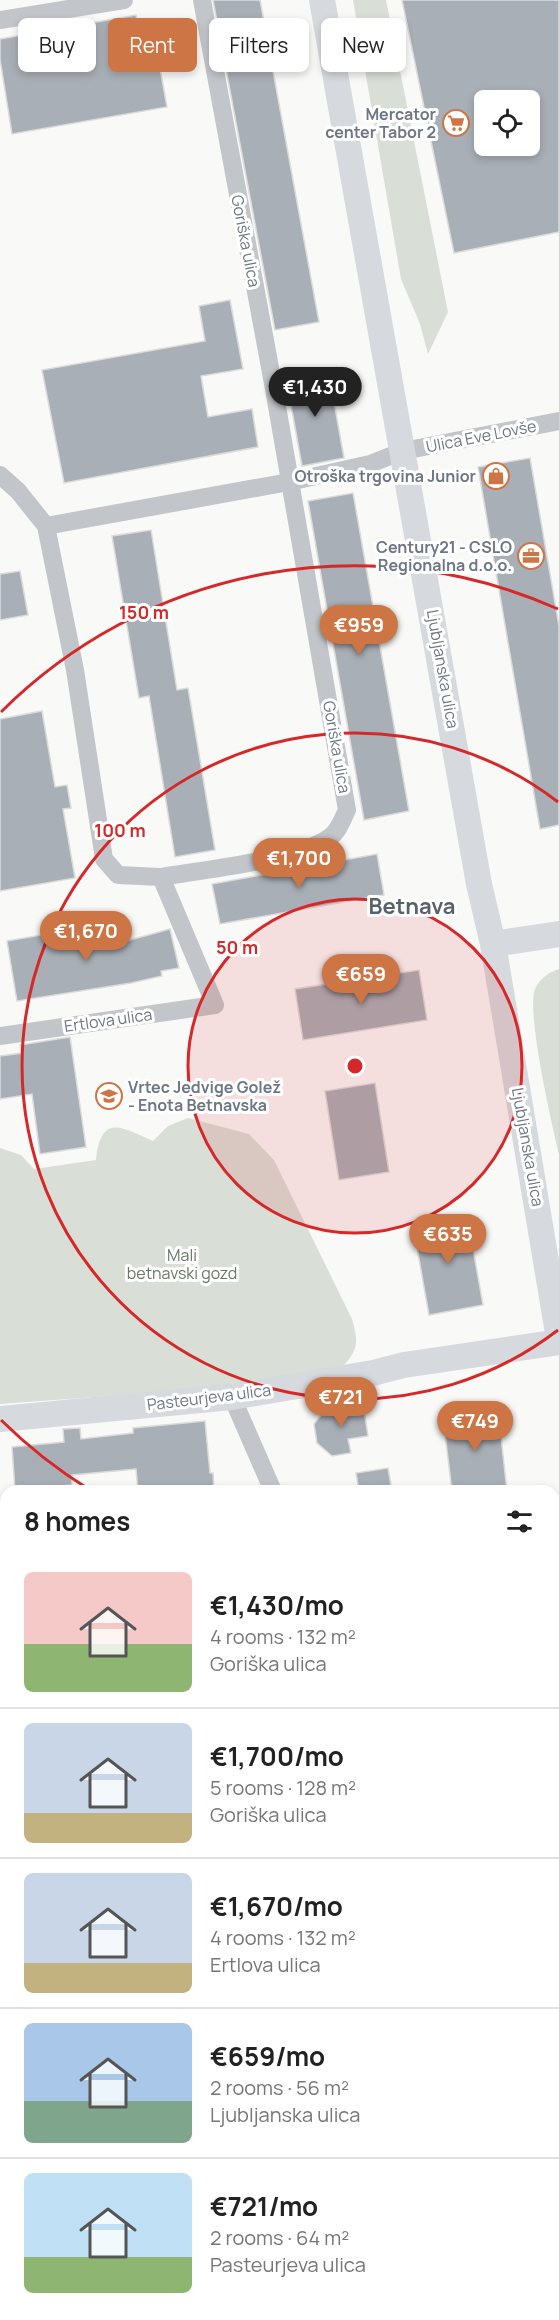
<!DOCTYPE html>
<meta charset="utf-8">
<style>
body{margin:0;font-family:Manrope,sans-serif;background:#f6f6f6;color:#222;height:100vh;display:flex;flex-direction:column;font-size:22px;white-space:nowrap}
*{box-sizing:border-box;margin:0}
p{font-size:20px;color:#767676}
.icon{flex:none;width:33px;height:33px;fill:none;stroke:currentColor;stroke-width:2;stroke-linecap:round;stroke-linejoin:round}
.map{position:relative;flex:1;overflow:hidden}
.drawer{position:absolute;left:0px;top:1485px;width:560px;height:836px;display:flex;flex-direction:column;background:#fff;border-radius:18px 18px 0 0;box-shadow:0 3px 9px #0003}
.drawer>*{flex:none}
.hud{position:absolute;left:18px;top:18px;width:524px;height:54px;display:flex;gap:12px}
.tools{position:absolute;left:474px;top:90px;display:grid;gap:12px}
.tools a{display:grid;place-items:center;width:66px;height:66px;border-radius:9px;background:#fff;box-shadow:0 3px 9px #0003;font-size:30px}
.price{position:absolute;translate:-50% -51px;padding:0 14px;border-radius:21px;background:#cd7544;color:#fff;font-size:20px;line-height:39px;filter:drop-shadow(0 2px 3px #0008)}
.price::after{content:'';position:absolute;left:50%;top:36px;width:18px;height:14px;margin-left:-9px;background:inherit;clip-path:polygon(0 0,100% 0,50% 100%)}
.price.selected{background:#222;color:#fff}
ul{padding:0;list-style:none}
li{display:flex;align-items:center;gap:18px;height:150px;padding:0 24px}
li+li{border-top:2px solid #e0e0e0}
li span{display:grid;place-items:center;flex:none;width:168px;height:120px;border-radius:9px;color:#555}
li>.icon{margin-inline-start:auto}
span .icon{width:72px;height:72px;fill:#fffc;stroke-width:1}
li b{font-size:26px}
h2{display:flex;justify-content:space-between;align-items:center;height:72px;padding:0 24px;font-size:26px}
.pill{padding:0 21px;border-radius:9px;background:#fff;box-shadow:0 3px 9px #0003;font-size:21px;line-height:54px}
.pill.selected{background:#cd7544;color:#fff}
.map>svg:first-child{display:block}
.green{fill:#d9ded7}
.building{fill:#a9afb6;stroke:#dbdbda;stroke-width:1.5;fill-rule:evenodd}
.lines{fill:none;stroke-linecap:round;stroke-linejoin:round}
.street{stroke:#c2c5c9;stroke-width:18}
.secondary{stroke:#d6d9dd;stroke-width:26}
.ring{fill:none;stroke:#d62828;stroke-width:3}
.labels{text-anchor:middle;stroke-width:6;stroke-linejoin:round;paint-order:stroke}
.poi-label{font-size:16px;font-weight:bold;fill:#6d7785;stroke:#fff;text-anchor:end}
.street-label{font-size:16px;fill:#6d7785;stroke:#fff}
.park-label{font-size:16px;fill:#677866;stroke:#fff}
.district-label{font-size:22px;font-weight:bold;fill:#59616b;stroke:#fff}
.centre{fill:#d62828;stroke:#fff;stroke-width:3}
.ring-label{font-size:18px;text-anchor:middle;font-weight:bold;fill:#d62828;stroke:#fff;stroke-width:6;stroke-linejoin:round;paint-order:stroke}
</style>
<div class="map">
<svg width="559" height="2320" viewBox="0 0 559 2320">
<rect width="100%" height="100%" fill="#f9f9f8"/>
<!-- green -->
<g class="green">
<polygon points="353,0 386,0 448,312 428,354 420,324 401,279"/>
<path d="M559 969V1155C552 1126 526 1011 535 989 540 978 548 973 559 969Z"/>
<path d="M188 1118 249 1134 274 1160 352 1319C358 1340 359 1349 344 1365L230 1387 0 1404V1148L21 1155 34 1169 96 1160C101 1113 121 1127 153 1141L168 1126Z"/>
</g>
<!-- building -->
<g class="building">
<polygon points="213,0 260,0 319,322 275,330"/>
<path d="M402 0H559V232L454 253ZM484 100H530V146H484Z"/>
<polygon points="136,15 145,64 159,62 167,107 12,134 0,59 0,39"/>
<polygon points="230,300 243,369 201,376 208,417 252,409 258,447 64,483 42,370 205,341 199,306"/>
<polygon points="328,369 344,458 302,466 286,377"/>
<polygon points="530,458 559,626 559,825 540,829 478,467"/>
<polygon points="353,493 409,811 364,820 308,501"/>
<polygon points="151,530 177,690 188,688 215,850 175,857 149,696 139,698 112,536"/>
<polygon points="20,571 28,615 0,620 0,574"/>
<polygon points="42,711 55,787 67,785 71,808 63,809 75,878 0,891 0,719"/>
<polygon points="377,854 384,895 220,924 212,884"/>
<polygon points="97,925 101,948 170,929 179,968 161,971 162,976 131,983 17,1001 7,941"/>
<polygon points="419,970 427,1020 303,1040 295,989"/>
<polygon points="70,1037 86,1147 40,1154 32,1094 0,1099 0,1056 22,1053 20,1045"/>
<polygon points="375,1083 389,1172 339,1180 325,1091"/>
<polygon points="467,1215 483,1305 429,1315 413,1225"/>
<polygon points="363,1403 368,1436 348,1439 351,1453 332,1456 317,1443 314,1424 326,1409"/>
<polygon points="498,1410 507,1491 452,1491 443,1417"/>
<polygon points="205,1421 210,1473 213,1473 214,1491 138,1491 136,1469 72,1475 72,1485 15,1490 12,1447 64,1442 63,1429 80,1428 81,1439 133,1433 133,1428"/>
<polygon points="388,1468 392,1491 359,1491 356,1473"/>
</g>
<g class="lines">
<!-- street -->
<g class="street">
<polyline points="0,20 124,0"/>
<polyline points="0,475 18,491 46,526 75,670 104,859 118,875 161,877 215,1005 0,1036"/>
<polyline points="46,526 289,482 370,464 403,451 559,421"/>
<path d="M161 877C202 870 299 860 330 837 339 831 342 820 347 810L274 389 202 0"/>
<polyline points="232,1397 273,1491"/>
<polyline points="0,1620 6,1619"/>
<polyline points="0,1816 6,1864"/>
<polyline points="554,2098 559,2097"/>
<polyline points="28,2314 28,2320"/>
<polyline points="493,2314 494,2320"/>
</g>
<!-- secondary -->
<g class="secondary">
<polyline points="322,0 479,884 493,944 559,1339"/>
<polyline points="493,944 559,934"/>
<polyline points="0,1419 232,1397 373,1373 404,1365 559,1342"/>
</g>
</g>
<!-- distance rings -->
<circle cx="355" cy="1066" r="167" fill="#d62828" fill-opacity=".12"/>
<g class="ring">
<circle cx="355" cy="1066" r="167"/>
<path d="M558 1330A333 333 0 1 1 558 802"/>
<path d="M90 1490A500 500 0 0 1 1 1420M1 712A500 500 0 0 1 558 609"/>
</g>
<!-- icons -->
<defs>
<symbol id="supermarket-ring" viewBox="-11 -11 22 22"><circle r="9.5" fill="#fff" stroke="#cd7544" stroke-width="1.5"/><path d="M-6-5.5h2.5l.6 2H6L4.5 2H-2.5L-4.4-4H-6ZM-1.5 3.2a1.3 1.3 0 1 0 .1 0ZM3 3.2a1.3 1.3 0 1 0 .1 0Z" fill="#cd7544"/></symbol>
<symbol id="shop-ring" viewBox="-11 -11 22 22"><circle r="9.5" fill="#fff" stroke="#cd7544" stroke-width="1.5"/><path d="M-5-2.5h2.3a2.7 3.5 0 0 1 5.4 0H5L5.5 6h-11ZM-1.5-2.5h3a1.5 2.3 0 0 0-3 0Z" fill="#cd7544"/></symbol>
<symbol id="office-ring" viewBox="-11 -11 22 22"><circle r="9.5" fill="#fff" stroke="#cd7544" stroke-width="1.5"/><path d="M-6-3h4V-5.5h4V-3h4V5H-6ZM-1-4.5V-3h2v-1.5ZM-6 0V1H6V0Z" fill="#cd7544"/></symbol>
<symbol id="school-ring" viewBox="-11 -11 22 22"><circle r="9.5" fill="#fff" stroke="#cd7544" stroke-width="1.5"/><path d="M0-5L7-2L0 1L-7-2ZM-4 1L0 2.5L4 1V4Q0 6-4 4Z" fill="#cd7544"/></symbol>
</defs>
<g fill-rule="evenodd">
<use href="#supermarket-ring" x="441" y="108" width="30" height="30"/>
<use href="#shop-ring" x="481" y="461" width="30" height="30"/>
<use href="#office-ring" x="516" y="541" width="30" height="30"/>
<use href="#school-ring" x="94" y="1081" width="30" height="30"/>
</g>
<g class="labels">
<!-- poi labels -->
<g class="poi-label">
<text x="436" y="120">Mercator<tspan x="436" dy="18">center Tabor 2</tspan></text>
<text x="476" y="482">Otroška trgovina Junior</text>
<text x="512" y="553">Century21 - CSLO<tspan x="512" dy="18">Regionalna d.o.o.</tspan></text>
<text x="128" y="1093" text-anchor="start">Vrtec Jedvige Golež<tspan x="128" dy="18">- Enota Betnavska</tspan></text>
</g>
<!-- street labels -->
<g class="street-label">
<text transform="translate(246 241) rotate(79)" y="6">Goriška ulica</text>
<text transform="translate(481 436) rotate(-11)" y="6">Ulica Eve Lovše</text>
<text transform="translate(443 669) rotate(80)" y="6">Ljubljanska ulica</text>
<text transform="translate(337 747) rotate(80)" y="6">Goriška ulica</text>
<text transform="translate(108 1020) rotate(-8)" y="6">Ertlova ulica</text>
<text transform="translate(528 1147) rotate(80)" y="6">Ljubljanska ulica</text>
<text transform="translate(209 1397) rotate(-7)" y="6">Pasteurjeva ulica</text>
</g>
<!-- park labels -->
<g class="park-label">
<text x="182" y="1261">Mali<tspan x="182" dy="18">betnavski gozd</tspan></text>
</g>
<!-- district labels -->
<g class="district-label">
<text x="412" y="914">Betnava</text>
</g>
</g>
<circle cx="355" cy="1066" r="9" class="centre"/>
<g class="ring-label">
<text x="144" y="619">150 m</text>
<text x="120" y="837">100 m</text>
<text x="237" y="954">50 m</text>
</g>
</svg>
<div class="tools">
<a><svg class="icon" aria-label="locate" viewBox="0 0 24 24"><circle cx="12" cy="12" r="6"/><path d="M12 2v4M12 18v4M2 12h4M18 12h4"/></svg></a>
</div>
<b class="price selected" style="left:315px;top:418px">€1,430</b>
<b class="price" style="left:359px;top:656px">€959</b>
<b class="price" style="left:299px;top:889px">€1,700</b>
<b class="price" style="left:86px;top:962px">€1,670</b>
<b class="price" style="left:361px;top:1005px">€659</b>
<b class="price" style="left:448px;top:1265px">€635</b>
<b class="price" style="left:341px;top:1428px">€721</b>
<b class="price" style="left:475px;top:1452px">€749</b>
<div class="hud">
<a class="pill">Buy</a>
<a class="pill selected">Rent</a>
<a class="pill">Filters</a>
<a class="pill">New</a>
</div>
<section class="drawer">
<h2>8 homes<svg class="icon" aria-label="filters" viewBox="0 0 24 24"><path d="M4 7h16M4 17h16"/><circle cx="9" cy="7" r="2"/><circle cx="15" cy="17" r="2"/></svg></h2>
<ul>
<li><span style="background:linear-gradient(#f6c9c9 60%,#8fb573 0)"><svg class="icon" aria-label="home" viewBox="0 0 24 24"><path d="M3 11l9-7 9 7M6 9v11h12V9"/></svg></span><div><b>€1,430/mo</b><p>4 rooms · 132 m²</p><p>Goriška ulica</p></div></li>
<li><span style="background:linear-gradient(#c9d6e8 75%,#c2b280 0)"><svg class="icon" aria-label="home" viewBox="0 0 24 24"><path d="M3 11l9-7 9 7M6 9v11h12V9"/></svg></span><div><b>€1,700/mo</b><p>5 rooms · 128 m²</p><p>Goriška ulica</p></div></li>
<li><span style="background:linear-gradient(#c9d6e8 75%,#c2b280 0)"><svg class="icon" aria-label="home" viewBox="0 0 24 24"><path d="M3 11l9-7 9 7M6 9v11h12V9"/></svg></span><div><b>€1,670/mo</b><p>4 rooms · 132 m²</p><p>Ertlova ulica</p></div></li>
<li><span style="background:linear-gradient(#a9c7e8 65%,#7fa58c 0)"><svg class="icon" aria-label="home" viewBox="0 0 24 24"><path d="M3 11l9-7 9 7M6 9v11h12V9"/></svg></span><div><b>€659/mo</b><p>2 rooms · 56 m²</p><p>Ljubljanska ulica</p></div></li>
<li><span style="background:linear-gradient(#bfe0f5 70%,#8fb573 0)"><svg class="icon" aria-label="home" viewBox="0 0 24 24"><path d="M3 11l9-7 9 7M6 9v11h12V9"/></svg></span><div><b>€721/mo</b><p>2 rooms · 64 m²</p><p>Pasteurjeva ulica</p></div></li>
</ul>
</section>
</div>
